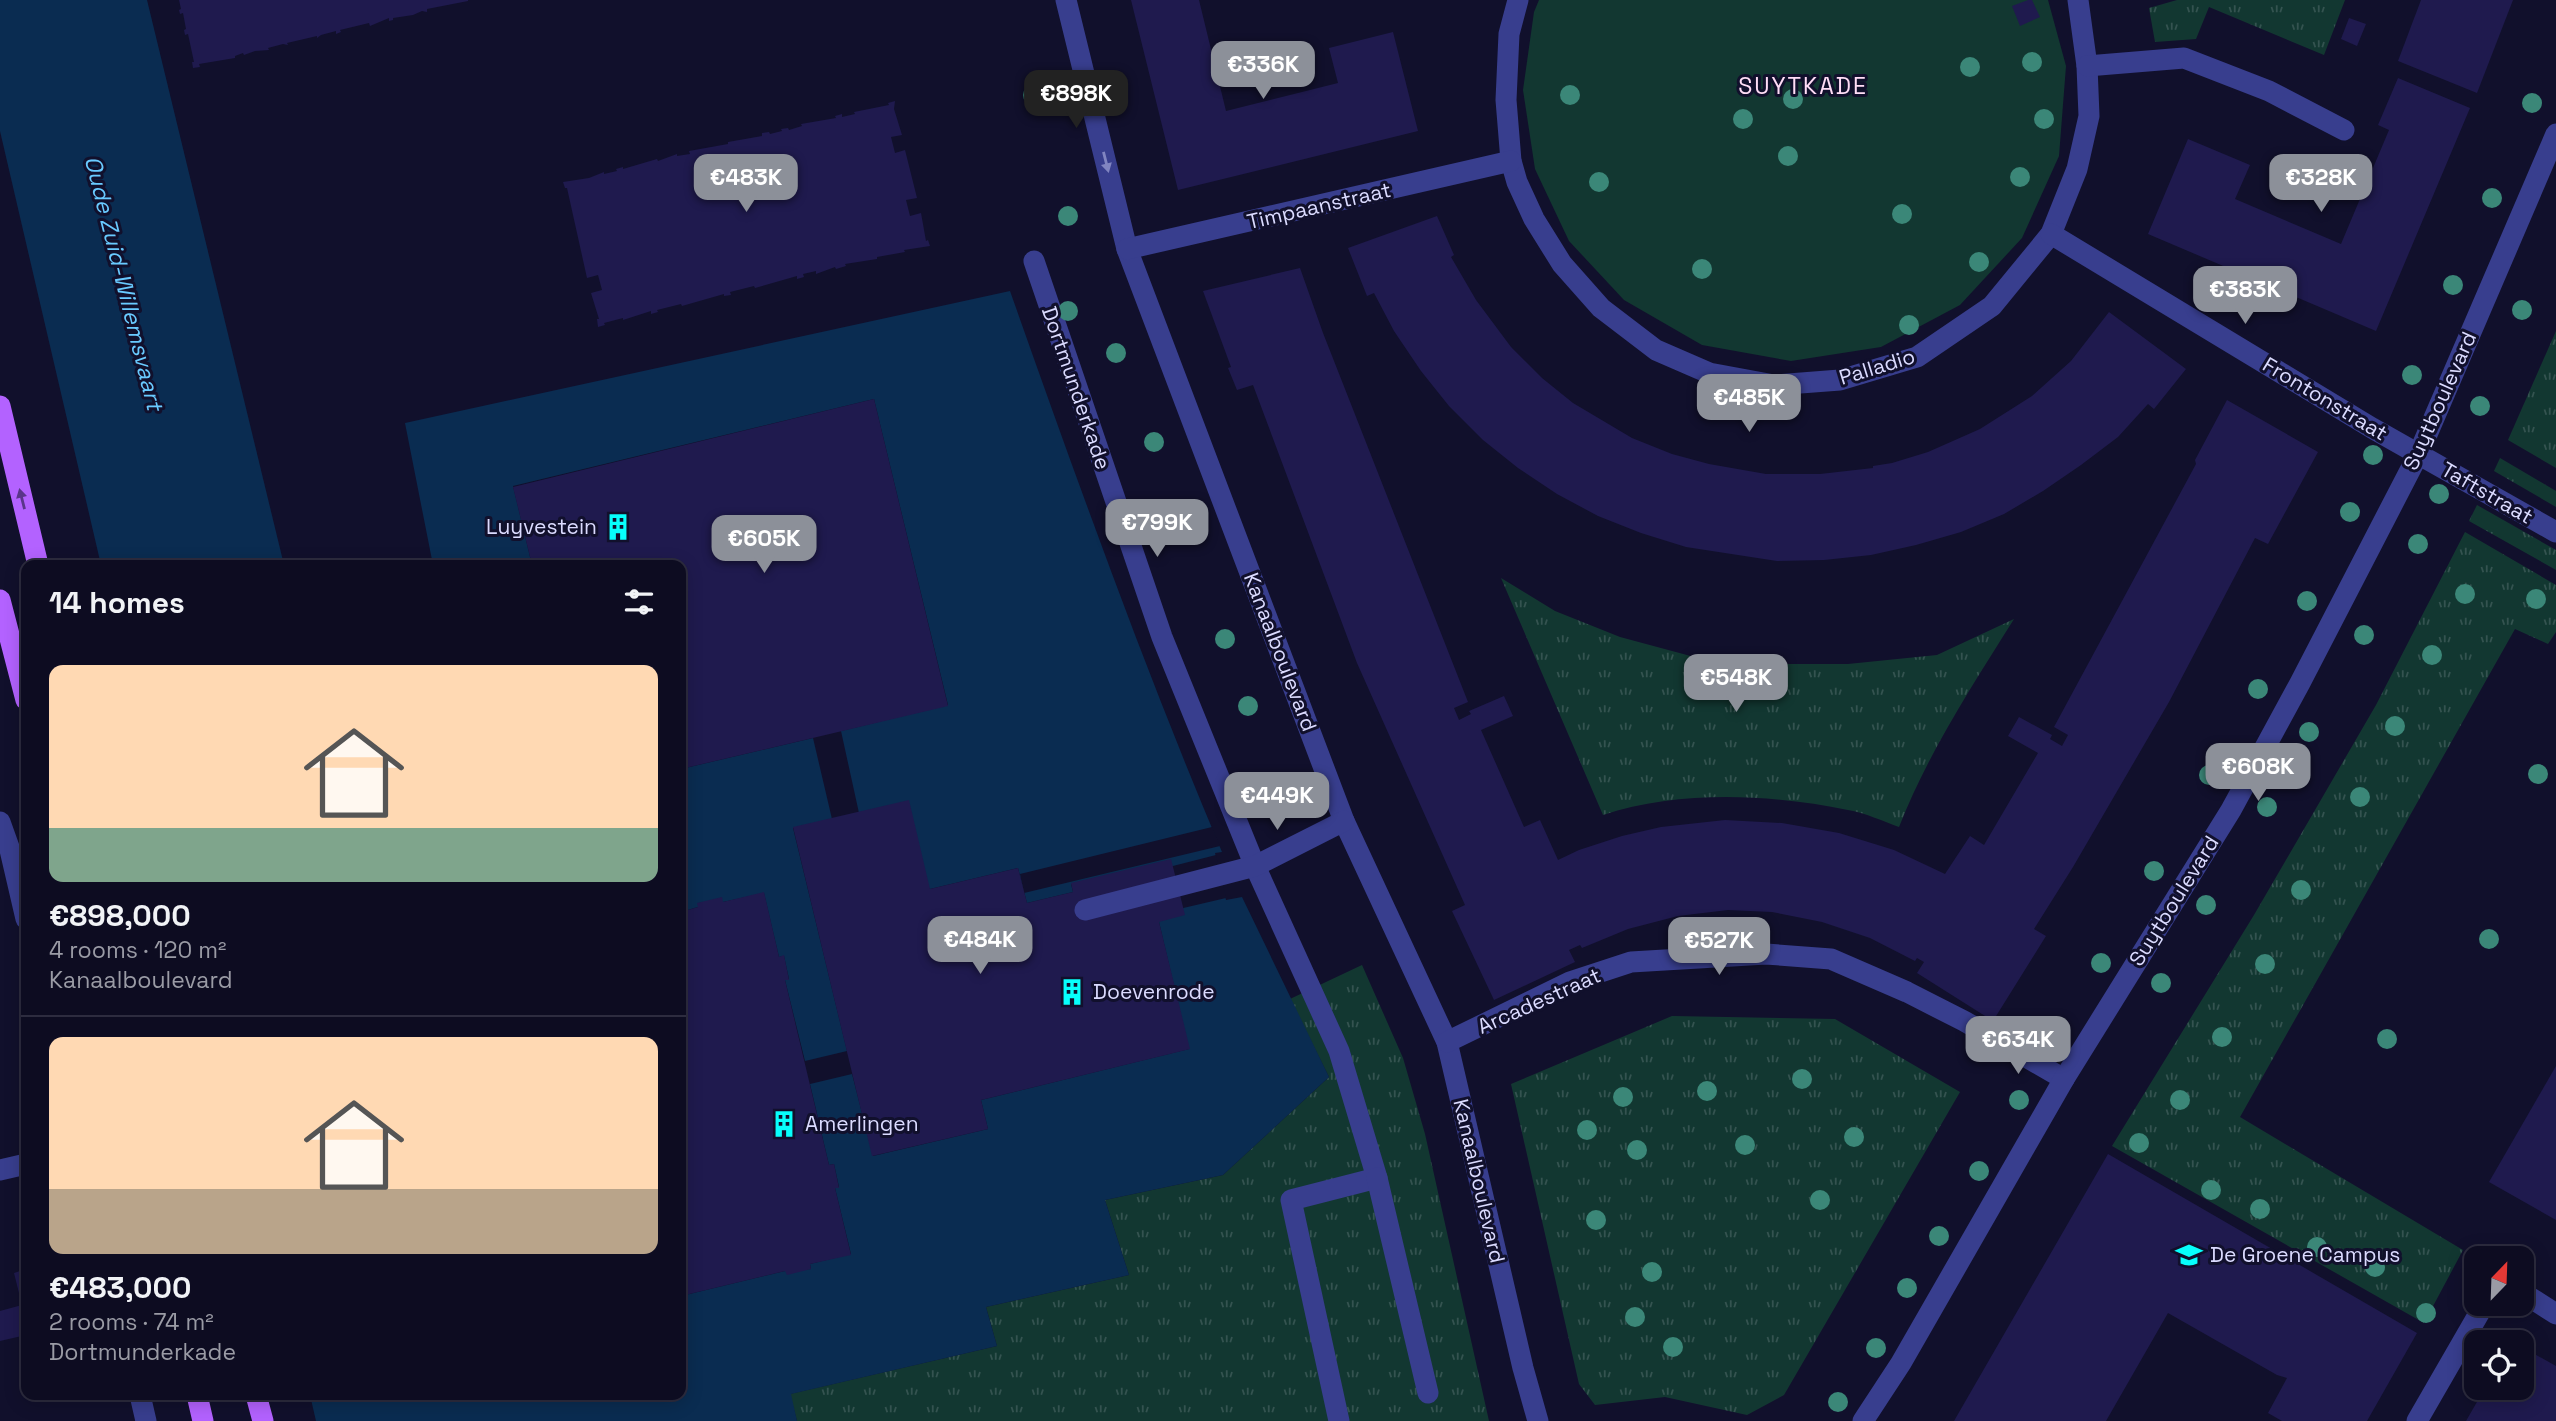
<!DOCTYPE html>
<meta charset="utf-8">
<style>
body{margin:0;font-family:"Space Grotesk",sans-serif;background:#16152a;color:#f1f3f6;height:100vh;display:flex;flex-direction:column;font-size:26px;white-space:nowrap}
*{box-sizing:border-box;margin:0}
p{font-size:23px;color:#9a9ba5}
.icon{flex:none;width:38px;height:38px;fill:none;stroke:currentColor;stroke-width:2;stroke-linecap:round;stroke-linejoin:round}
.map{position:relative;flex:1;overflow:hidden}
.sheet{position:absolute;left:21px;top:560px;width:665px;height:840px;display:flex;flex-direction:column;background:#0d0c21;border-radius:14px;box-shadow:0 4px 18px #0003,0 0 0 2px #2d2c3f}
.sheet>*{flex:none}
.needle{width:46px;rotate:23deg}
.buttons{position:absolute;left:2464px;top:1246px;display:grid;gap:14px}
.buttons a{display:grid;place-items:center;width:70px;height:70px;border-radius:14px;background:#0d0c21;box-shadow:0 4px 18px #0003,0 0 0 2px #2d2c3f;font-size:35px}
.price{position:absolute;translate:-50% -60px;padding:0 16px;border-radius:14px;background:#8c9099;color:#fff;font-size:23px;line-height:46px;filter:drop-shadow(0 2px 4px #0008)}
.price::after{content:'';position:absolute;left:50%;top:42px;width:21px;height:16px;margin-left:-10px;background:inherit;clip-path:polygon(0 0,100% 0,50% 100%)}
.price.on{background:#222;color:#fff}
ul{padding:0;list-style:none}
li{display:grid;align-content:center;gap:14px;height:371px;padding:0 28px}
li+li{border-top:2px solid #2d2c3f}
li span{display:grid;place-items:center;height:217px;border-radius:14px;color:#555}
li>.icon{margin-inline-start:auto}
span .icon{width:126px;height:126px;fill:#fffc;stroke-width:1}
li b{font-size:30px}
h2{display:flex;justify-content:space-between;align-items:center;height:84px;padding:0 28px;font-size:30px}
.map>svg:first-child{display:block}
.grass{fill:url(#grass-tufts)}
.park{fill:#123731}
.water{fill:#0a2c51}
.pier{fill:#11102c}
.building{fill:#1f1a4e}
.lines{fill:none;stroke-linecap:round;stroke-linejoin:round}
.minor{stroke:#383e8e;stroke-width:21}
.major{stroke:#b362ff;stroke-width:21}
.tree{fill:#3b8778}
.oneway{fill:#8185c1}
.oneway2{fill:#5a358b}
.labels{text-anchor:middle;stroke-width:6;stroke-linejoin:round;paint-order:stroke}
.street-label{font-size:21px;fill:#dbdbff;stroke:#11102c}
.poi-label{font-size:21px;fill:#dbdbff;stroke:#11102c;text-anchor:start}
.neighbourhood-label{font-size:23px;letter-spacing:2px;fill:#ffddf6;stroke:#11102c}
.water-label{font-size:23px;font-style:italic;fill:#69caff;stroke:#11102c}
</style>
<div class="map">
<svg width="2556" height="1421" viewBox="0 0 2556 1421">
<defs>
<pattern id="grass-tufts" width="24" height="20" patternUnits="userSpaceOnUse" patternTransform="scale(1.75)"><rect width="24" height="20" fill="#123731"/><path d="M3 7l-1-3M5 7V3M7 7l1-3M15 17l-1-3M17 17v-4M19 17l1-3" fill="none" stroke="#345350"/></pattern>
</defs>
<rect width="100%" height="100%" fill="#11102c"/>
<!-- grass -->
<g class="grass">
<polygon points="2177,0 2345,0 2324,55 2209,7 2196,39 2155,42 2149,8"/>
<polygon points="2556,331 2556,468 2508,440"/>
<polygon points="2500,458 2556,491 2556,507 2494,471"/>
<polygon points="2477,505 2556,550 2556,570 2469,521"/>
<polygon points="2465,532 2556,585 2556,632 2548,644 2515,629 2240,1117 2463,1250 2424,1323 2112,1146 2254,915 2376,705"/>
<path d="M1501 578 1555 611 1620 637 1698 658 1760 664H1848L1937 655 2014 619C1972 686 1928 753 1899 827 1883 821 1865 813 1848 810 1771 794 1678 790 1603 815Z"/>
<polygon points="1362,965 1403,1058 1425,1134 1489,1421 797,1421 790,1394 997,1346 986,1307 1129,1275 1105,1200 1223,1175 1329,1077 1290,999"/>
<polygon points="1672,1016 1835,1019 1960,1092 1784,1395 1747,1415 1665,1397 1595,1405 1579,1384 1511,1084"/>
</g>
<!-- park -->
<polygon class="park" points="1539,0 2048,0 2066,66 2059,156 2022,238 1960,305 1881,347 1791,361 1702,345 1624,300 1569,241 1535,169 1523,90 1534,12"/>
<!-- water -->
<g class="water">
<polygon points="0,0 147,0 284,565 101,565 0,131"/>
<path d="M1010 291C1077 480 1144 668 1222 852L1215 853 1226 900 1242 897 1329 1077 1223 1175 1105 1200 1129 1275 986 1307 997 1346 791 1394 797 1421H316L310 1395H681V1296L785 1271 811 1269 810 1264 851 1254 835 1188 839 1187 834 1164 829 1165 810 1084 852 1074 873 1156 988 1129 981 1100 1189 1049 1159 922 1071 884 1073 892 1027 903 1018 868 930 889 859 813 841 731 948 705 874 399 513 486 532 565H433L405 423Z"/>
<polygon points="813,738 832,819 793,828 847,1051 805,1061 785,980 789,979 784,956 779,957 764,893 723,902 698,903 698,907 681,912 681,769"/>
</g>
<!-- pier -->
<g class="pier">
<polygon points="1212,827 1220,846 1024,893 1020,874"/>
<polygon points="1216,855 1226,898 1179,909 1169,867"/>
</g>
<!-- building -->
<g class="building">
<polygon points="179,0 468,0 468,1 427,9 427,12 422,11 413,15 393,18 393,20 389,21 389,18 370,26 369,23 340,30 341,32 336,34 336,31 321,35 317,38 317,36 287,43 288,45 283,44 268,48 269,50 255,51 244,55 243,53 235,56 235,58 199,64 200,67 193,68 192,62 194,62 188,34 185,35 184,30 186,29 183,13 180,14 179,10 181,9"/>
<polygon points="1131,0 1199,0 1226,111 1338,83 1329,48 1393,32 1418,131 1178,190"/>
<polygon points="2028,0 2032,0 2040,17 2020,26 2012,6"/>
<polygon points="2421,0 2513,0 2477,93 2398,61"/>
<polygon points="2349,18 2366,24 2357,46 2341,39"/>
<polygon points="2398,78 2470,108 2376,331 2148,234 2188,139 2250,165 2235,199 2341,244 2389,130 2378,125"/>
<polygon points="895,101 894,109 902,135 891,137 895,153 905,150 917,198 906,200 910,216 921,213 926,241 928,240 930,246 904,250 905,252 877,257 877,259 845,264 846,266 836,269 835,267 816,274 816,271 803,274 804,277 797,279 797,276 755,288 754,286 730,292 731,295 724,296 724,294 682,306 681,304 657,310 658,312 651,314 651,311 623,320 623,318 604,323 605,325 598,327 597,319 599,319 591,293 602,290 598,275 587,278 567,188 565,188 563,182 589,178 604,172 604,174 617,171 616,169 623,167 623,169 657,159 658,161 677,154 677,156 690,154 689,151 728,144 728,142 762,136 762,133 769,132 770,134 782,131 781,129 788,128 789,130 802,126 801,124 836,118 835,116 842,114 842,117 855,114 854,112 889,105 888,103"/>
<polygon points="1437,216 1454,255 1451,257 1476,300 1511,347 1542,378 1573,403 1632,438 1672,454 1709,464 1766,474 1820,474 1873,468 1873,466 1892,463 1928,452 1980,429 2032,396 2071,361 2109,312 2186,369 2154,409 2148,404 2118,437 2081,465 2043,491 2004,514 1961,532 1916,545 1871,555 1824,560 1777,561 1686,547 1641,533 1598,516 1557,494 1518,468 1483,440 1449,406 1421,371 1394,331 1374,293 1367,296 1348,248"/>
<polygon points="1300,268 1323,333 1468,702 1454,708 1459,720 1471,714 1469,711 1504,696 1513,716 1481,730 1524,827 1540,820 1558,860 1579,850 1622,836 1661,827 1725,820 1782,823 1839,833 1894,850 1945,874 1970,836 1984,845 2038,753 2008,736 2019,717 2052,735 2050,739 2062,746 2068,735 2054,727 2196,464 2195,460 2227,400 2318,452 2268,544 2255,538 2169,702 2073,867 2034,929 2046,936 1993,1021 1917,973 1924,962 1917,958 1915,961 1870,938 1822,922 1772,912 1728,910 1678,916 1628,929 1582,948 1580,945 1569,950 1575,962 1494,1000 1452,911 1465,905 1357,663 1253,385 1237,390 1228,368 1231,367 1203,291"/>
<polygon points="874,399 948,706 681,769 681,565 532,565 513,487"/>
<polygon points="909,800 930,889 1018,868 1027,903 1073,892 1071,883 1171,859 1185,915 1159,922 1190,1049 981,1100 988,1129 872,1156 793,827"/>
<polygon points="764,892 779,957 784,955 789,980 785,980 829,1165 834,1164 839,1188 835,1188 851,1255 810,1264 811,1269 787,1275 785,1271 681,1296 681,912 698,907 697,903 722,897 723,902"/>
<polygon points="2556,1066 2556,1220 2489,1182"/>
<polygon points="2108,1154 2417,1333 2367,1421 2282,1421 2268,1413 2287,1378 2277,1375 2168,1313 2106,1421 1954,1421"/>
<polygon points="26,1269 26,1335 0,1341 0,1311 22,1305 14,1273"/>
<polygon points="2522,1347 2556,1366 2556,1421 2466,1421 2485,1388 2522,1388"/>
</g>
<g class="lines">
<!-- minor -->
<g class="minor">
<polyline points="1066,0 1127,249 1344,821 1447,1042 1523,1368 1538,1421"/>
<polyline points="1518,0 1509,34 1506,100 1511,161 1517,182 1534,219 1562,264 1601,308 1656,350 1709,373 1774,385 1840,380 1917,357 1992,306 2051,234 2077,169 2089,116 2087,66 2078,0"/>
<polyline points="2087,66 2184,58 2269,91 2344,130"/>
<polyline points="2051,234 2372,428 2556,532"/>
<polyline points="1127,249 1511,161"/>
<polyline points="1034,261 1162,637 1255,866 1339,1051 1377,1178 1291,1200 1339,1421"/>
<polyline points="0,822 10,850 26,919"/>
<polyline points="1085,910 1255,866 1344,821"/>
<polyline points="1447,1042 1570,982 1631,962 1766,954 1831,959 1907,992 1964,1021 2064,1079"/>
<polyline points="0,1170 26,1164"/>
<polyline points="1377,1178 1428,1393"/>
<polyline points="2522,1297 2531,1298 2556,1314"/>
<polyline points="140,1395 146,1421"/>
<polyline points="1863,1421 1901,1363 2064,1079 2231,810 2300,683 2419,453 2556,134"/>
<polyline points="2417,1421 2481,1310 2490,1304"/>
</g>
<!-- major -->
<g class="major">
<polyline points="0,406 38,565"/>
<polyline points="0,600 26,700"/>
<polyline points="197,1395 203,1421"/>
<polyline points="256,1395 263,1421"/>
</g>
</g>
<!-- trees -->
<g class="tree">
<circle cx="2032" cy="62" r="10"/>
<circle cx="1970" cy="67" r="10"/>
<circle cx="1033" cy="95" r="10"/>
<circle cx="1570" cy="95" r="10"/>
<circle cx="1793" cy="99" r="10"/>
<circle cx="2532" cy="103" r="10"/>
<circle cx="1743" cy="119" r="10"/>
<circle cx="2044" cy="119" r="10"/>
<circle cx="1788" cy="156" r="10"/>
<circle cx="2020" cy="177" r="10"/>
<circle cx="1599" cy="182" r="10"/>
<circle cx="2492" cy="198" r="10"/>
<circle cx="1902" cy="214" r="10"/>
<circle cx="1068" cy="216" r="10"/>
<circle cx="1979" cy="262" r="10"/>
<circle cx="1702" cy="269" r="10"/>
<circle cx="2453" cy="285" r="10"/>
<circle cx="2522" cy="310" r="10"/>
<circle cx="1068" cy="311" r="10"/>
<circle cx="1909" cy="325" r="10"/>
<circle cx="1116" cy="353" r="10"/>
<circle cx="2412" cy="375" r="10"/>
<circle cx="2480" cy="406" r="10"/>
<circle cx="1154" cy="442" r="10"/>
<circle cx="2373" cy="455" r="10"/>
<circle cx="2439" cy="494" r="10"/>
<circle cx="2350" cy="512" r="10"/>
<circle cx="1181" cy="529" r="10"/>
<circle cx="2418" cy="544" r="10"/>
<circle cx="2465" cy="594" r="10"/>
<circle cx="2536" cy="599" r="10"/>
<circle cx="2307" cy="601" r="10"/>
<circle cx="2364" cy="635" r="10"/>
<circle cx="1225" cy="639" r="10"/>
<circle cx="2432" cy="655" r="10"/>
<circle cx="2258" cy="689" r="10"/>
<circle cx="1248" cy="706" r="10"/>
<circle cx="2395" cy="726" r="10"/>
<circle cx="2309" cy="732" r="10"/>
<circle cx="2538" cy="774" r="10"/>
<circle cx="2209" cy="775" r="10"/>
<circle cx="2360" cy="797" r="10"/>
<circle cx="2267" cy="807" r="10"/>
<circle cx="2154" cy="871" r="10"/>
<circle cx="2301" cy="890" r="10"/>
<circle cx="2206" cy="905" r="10"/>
<circle cx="2489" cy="939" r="10"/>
<circle cx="2101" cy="963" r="10"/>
<circle cx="2265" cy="964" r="10"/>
<circle cx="2161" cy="983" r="10"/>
<circle cx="2222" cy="1037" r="10"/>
<circle cx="2387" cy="1039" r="10"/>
<circle cx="1802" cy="1079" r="10"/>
<circle cx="1707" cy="1091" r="10"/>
<circle cx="1623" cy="1097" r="10"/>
<circle cx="2019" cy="1100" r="10"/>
<circle cx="2180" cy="1100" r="10"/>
<circle cx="1587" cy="1130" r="10"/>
<circle cx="1854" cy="1137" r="10"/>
<circle cx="2139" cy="1143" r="10"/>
<circle cx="1745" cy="1145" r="10"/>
<circle cx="1637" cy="1150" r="10"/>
<circle cx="1979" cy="1171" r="10"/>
<circle cx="2211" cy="1190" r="10"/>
<circle cx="1820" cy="1200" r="10"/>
<circle cx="2260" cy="1209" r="10"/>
<circle cx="1596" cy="1220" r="10"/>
<circle cx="1939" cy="1236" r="10"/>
<circle cx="2317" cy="1247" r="10"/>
<circle cx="2375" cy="1267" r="10"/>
<circle cx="1652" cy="1272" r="10"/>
<circle cx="1907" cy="1288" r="10"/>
<circle cx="2426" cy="1313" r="10"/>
<circle cx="1635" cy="1317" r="10"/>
<circle cx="1673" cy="1347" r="10"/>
<circle cx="1876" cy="1348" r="10"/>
<circle cx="1838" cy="1402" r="10"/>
</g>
<!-- one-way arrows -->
<defs><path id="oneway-solid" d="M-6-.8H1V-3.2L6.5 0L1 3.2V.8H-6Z" transform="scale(1.75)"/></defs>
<use class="oneway" href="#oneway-solid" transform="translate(1106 162) rotate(76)"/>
<use class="oneway2" href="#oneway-solid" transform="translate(22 499) rotate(-104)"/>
<!-- icons -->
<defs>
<symbol id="building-bare" viewBox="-9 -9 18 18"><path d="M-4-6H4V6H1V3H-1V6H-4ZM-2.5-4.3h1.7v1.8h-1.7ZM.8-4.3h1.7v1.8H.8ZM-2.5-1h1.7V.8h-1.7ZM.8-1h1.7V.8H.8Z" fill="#07fffc" stroke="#11102c" stroke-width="2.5" paint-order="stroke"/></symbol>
<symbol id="school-bare" viewBox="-9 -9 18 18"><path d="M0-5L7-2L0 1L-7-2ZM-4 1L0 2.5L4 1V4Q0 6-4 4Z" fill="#07fffc" stroke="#11102c" stroke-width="2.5" paint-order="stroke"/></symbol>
</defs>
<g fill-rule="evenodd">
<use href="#building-bare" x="599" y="508" width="38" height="38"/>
<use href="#building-bare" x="1053" y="973" width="38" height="38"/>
<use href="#building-bare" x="765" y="1105" width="38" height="38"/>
<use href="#school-bare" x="2170" y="1236" width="38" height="38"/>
</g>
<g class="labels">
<!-- street labels -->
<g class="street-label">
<text transform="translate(1319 206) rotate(-13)" y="7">Timpaanstraat</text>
<text transform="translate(1877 367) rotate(-17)" y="7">Palladio</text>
<text transform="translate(1076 388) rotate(71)" y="7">Dortmunderkade</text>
<text transform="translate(2325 399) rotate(31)" y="7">Frontonstraat</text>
<text transform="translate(2440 401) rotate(-66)" y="7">Suytboulevard</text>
<text transform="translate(2487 493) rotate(30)" y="7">Taftstraat</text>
<text transform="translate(1280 652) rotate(69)" y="7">Kanaalboulevard</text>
<text transform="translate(2174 901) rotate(-58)" y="7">Suytboulevard</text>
<text transform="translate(1539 1001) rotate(-24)" y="7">Arcadestraat</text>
<text transform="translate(1479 1181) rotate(77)" y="7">Kanaalboulevard</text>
</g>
<!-- poi labels -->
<g class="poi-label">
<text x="597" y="534" text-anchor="end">Luyvestein</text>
<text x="1093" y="999">Doevenrode</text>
<text x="805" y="1131">Amerlingen</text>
<text x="2210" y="1262">De Groene Campus</text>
</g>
<!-- neighbourhood labels -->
<g class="neighbourhood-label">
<text x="1803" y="94">SUYTKADE</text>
</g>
<!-- water labels -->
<g class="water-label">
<text transform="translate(124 283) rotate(76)" y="8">Oude Zuid-Willemsvaart</text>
</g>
</g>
</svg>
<div class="buttons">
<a><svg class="needle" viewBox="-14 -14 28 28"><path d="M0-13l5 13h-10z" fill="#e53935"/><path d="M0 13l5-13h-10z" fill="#9a9ba5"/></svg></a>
<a><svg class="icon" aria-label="locate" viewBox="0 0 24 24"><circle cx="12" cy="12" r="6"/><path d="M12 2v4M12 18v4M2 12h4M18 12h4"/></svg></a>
</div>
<b class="price" style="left:1263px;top:101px">€336K</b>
<b class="price on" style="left:1076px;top:130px">€898K</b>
<b class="price" style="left:746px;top:214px">€483K</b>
<b class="price" style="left:2321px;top:214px">€328K</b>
<b class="price" style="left:2245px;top:326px">€383K</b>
<b class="price" style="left:1749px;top:434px">€485K</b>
<b class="price" style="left:1157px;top:559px">€799K</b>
<b class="price" style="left:764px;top:575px">€605K</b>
<b class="price" style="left:1736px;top:714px">€548K</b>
<b class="price" style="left:2258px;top:803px">€608K</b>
<b class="price" style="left:1277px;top:832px">€449K</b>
<b class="price" style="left:980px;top:976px">€484K</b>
<b class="price" style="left:1719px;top:977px">€527K</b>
<b class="price" style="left:2018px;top:1076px">€634K</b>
<section class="sheet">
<h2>14 homes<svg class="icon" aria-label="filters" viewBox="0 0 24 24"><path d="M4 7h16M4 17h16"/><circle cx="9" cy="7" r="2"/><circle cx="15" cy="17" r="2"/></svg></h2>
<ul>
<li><span style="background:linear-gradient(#ffd9b3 75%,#7fa58c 0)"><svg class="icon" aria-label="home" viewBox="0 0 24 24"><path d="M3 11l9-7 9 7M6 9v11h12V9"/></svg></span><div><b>€898,000</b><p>4 rooms · 120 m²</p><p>Kanaalboulevard</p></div></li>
<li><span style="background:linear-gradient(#ffd9b3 70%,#b9a48a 0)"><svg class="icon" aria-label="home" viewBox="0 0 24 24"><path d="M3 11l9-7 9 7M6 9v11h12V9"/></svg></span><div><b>€483,000</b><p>2 rooms · 74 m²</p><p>Dortmunderkade</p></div></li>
</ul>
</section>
</div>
